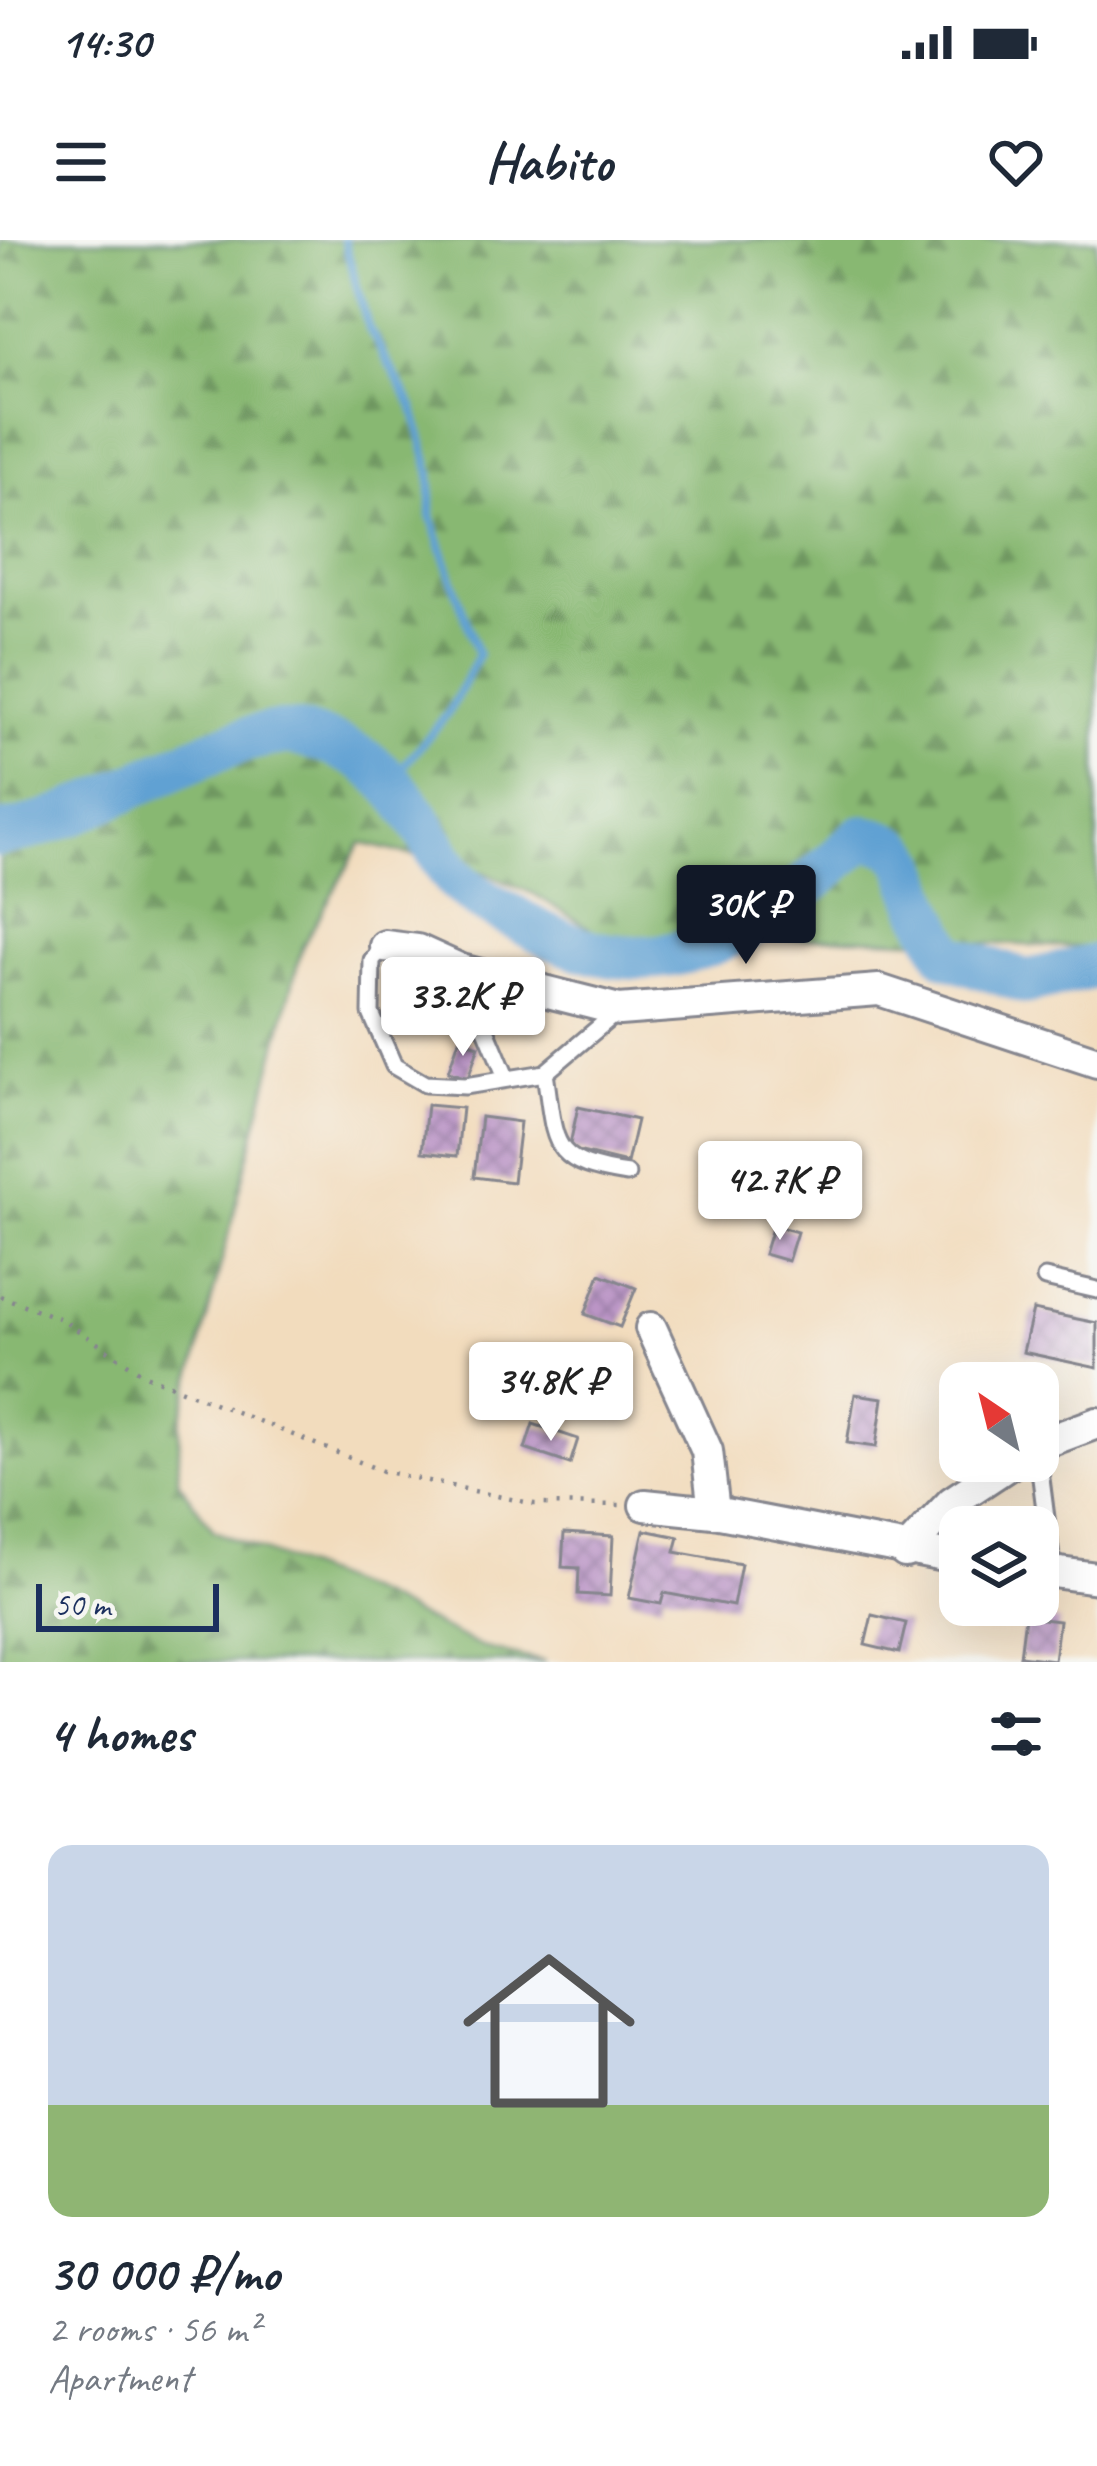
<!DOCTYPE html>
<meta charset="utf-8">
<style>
body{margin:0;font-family:Caveat,sans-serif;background:#f6f6f7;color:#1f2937;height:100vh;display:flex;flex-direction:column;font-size:45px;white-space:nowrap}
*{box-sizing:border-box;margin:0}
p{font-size:39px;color:#747a83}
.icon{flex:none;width:66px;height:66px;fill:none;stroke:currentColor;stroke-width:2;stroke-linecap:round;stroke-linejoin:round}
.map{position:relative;height:1422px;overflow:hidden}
.side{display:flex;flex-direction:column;background:#fff;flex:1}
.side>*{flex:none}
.needle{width:78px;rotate:325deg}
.tools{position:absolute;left:939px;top:1122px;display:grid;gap:24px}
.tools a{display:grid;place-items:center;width:120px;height:120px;border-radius:24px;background:#fff;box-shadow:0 12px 48px #0002;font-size:60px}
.scale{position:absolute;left:36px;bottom:30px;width:183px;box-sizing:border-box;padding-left:12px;border:6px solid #1b2f5e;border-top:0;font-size:33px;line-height:42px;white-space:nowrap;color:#1b2f5e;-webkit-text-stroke:9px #f6f6f2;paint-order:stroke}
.price{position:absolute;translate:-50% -102px;padding:0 27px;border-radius:12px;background:#fff;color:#222;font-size:39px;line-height:78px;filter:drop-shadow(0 3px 6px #0008)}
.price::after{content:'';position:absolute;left:50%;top:72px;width:36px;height:27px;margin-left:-18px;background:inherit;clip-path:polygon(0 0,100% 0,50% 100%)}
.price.current{background:#111827;color:#fff}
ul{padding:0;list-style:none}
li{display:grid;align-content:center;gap:24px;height:636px;padding:0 48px}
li+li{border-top:3px solid #e0e1e3}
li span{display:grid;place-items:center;height:372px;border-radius:24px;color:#555}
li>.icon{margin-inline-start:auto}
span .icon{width:216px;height:216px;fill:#fffc;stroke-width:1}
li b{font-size:51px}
h2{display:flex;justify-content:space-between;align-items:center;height:144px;padding:0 48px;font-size:51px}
.status{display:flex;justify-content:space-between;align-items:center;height:84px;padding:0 60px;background:#fff;direction:ltr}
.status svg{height:33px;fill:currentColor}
header{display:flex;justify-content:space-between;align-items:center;height:156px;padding:0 48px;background:#fff;font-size:54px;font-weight:700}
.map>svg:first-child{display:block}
.forest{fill:url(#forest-firs);stroke:#527468;stroke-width:3}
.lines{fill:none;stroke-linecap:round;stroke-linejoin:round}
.stream{stroke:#60a1d3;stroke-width:8}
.river{stroke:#60a1d3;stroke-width:45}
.building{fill:url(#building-cross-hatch)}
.lane-casing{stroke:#86868e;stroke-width:21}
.street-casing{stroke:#86868e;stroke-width:36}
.path{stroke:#86868e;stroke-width:4.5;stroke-dasharray:3 9;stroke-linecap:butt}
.lane{stroke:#fff;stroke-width:15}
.street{stroke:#fff;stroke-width:30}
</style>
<div class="status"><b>14:30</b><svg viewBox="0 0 49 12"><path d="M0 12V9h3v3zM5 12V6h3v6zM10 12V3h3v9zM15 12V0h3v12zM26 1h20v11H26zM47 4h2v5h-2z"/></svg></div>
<header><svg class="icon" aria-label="menu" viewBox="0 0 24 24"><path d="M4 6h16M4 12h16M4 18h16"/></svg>Habito<svg class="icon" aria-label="heart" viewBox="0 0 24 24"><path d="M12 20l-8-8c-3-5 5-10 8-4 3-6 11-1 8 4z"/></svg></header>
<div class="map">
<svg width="1097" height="1422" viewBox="0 0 1097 1422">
<defs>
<pattern id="forest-firs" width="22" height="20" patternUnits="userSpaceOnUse" patternTransform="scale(3)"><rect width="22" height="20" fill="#88b872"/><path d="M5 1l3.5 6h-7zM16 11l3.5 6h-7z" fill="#6e9661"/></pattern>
<pattern id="building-cross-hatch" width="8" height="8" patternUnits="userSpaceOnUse" patternTransform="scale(3)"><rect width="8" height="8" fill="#bb95c6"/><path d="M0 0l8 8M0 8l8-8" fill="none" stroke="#977aa4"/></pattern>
</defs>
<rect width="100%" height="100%" fill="#f6f6f2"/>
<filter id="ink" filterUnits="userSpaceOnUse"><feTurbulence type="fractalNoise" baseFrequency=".00833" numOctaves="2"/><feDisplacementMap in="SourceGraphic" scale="24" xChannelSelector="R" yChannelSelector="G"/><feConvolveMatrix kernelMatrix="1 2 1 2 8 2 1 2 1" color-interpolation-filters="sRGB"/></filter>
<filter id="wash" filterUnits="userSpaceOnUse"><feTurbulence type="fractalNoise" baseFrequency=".004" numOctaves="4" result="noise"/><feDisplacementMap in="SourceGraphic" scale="48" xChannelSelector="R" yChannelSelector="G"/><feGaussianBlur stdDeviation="2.7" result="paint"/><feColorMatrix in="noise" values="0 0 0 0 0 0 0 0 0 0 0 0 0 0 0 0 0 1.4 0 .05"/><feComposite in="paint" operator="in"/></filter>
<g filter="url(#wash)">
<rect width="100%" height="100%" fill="#f2dcbd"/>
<!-- forest -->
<polygon class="forest" points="0,0 1097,0 1097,708 855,698 656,699 597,693 534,654 485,633 361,603 302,707 180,1184 178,1241 214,1291 377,1356 481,1407 545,1422 0,1422"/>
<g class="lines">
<!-- stream -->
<polyline class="stream" points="344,0 368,87 414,169 431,234 431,276 478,415 449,472 393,538"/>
<!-- river -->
<path class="river" d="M0 594C85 585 232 479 301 495 365 510 393 537 426 591 435 606 443 625 455 638 471 657 502 670 524 683 660 763 760 692 862 597 913 606 905 621 921 662 928 680 939 698 947 715L1026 742 1097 726"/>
</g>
<g id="blocks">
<!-- building -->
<g class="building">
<polygon points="459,800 479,806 468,838 448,832"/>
<polygon points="427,865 462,868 457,916 422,912"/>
<polygon points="578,867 637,880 627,923 569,909"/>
<polygon points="481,877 520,882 513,942 474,937"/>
<polygon points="720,916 767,928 755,970 709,957"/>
<polygon points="773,985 797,992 788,1021 764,1014"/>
<polygon points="600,1034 636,1048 620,1087 585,1074"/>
<polygon points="1033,1070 1097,1083 1097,1128 1023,1112"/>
<polygon points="855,1154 883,1158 876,1207 847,1203"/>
<polygon points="533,1184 578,1199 570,1224 525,1209"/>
<polygon points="644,1290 679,1297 675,1312 741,1324 733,1366 664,1353 661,1364 629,1358"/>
<polygon points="564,1293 613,1296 610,1356 578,1354 579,1328 562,1327"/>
<polygon points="872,1375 906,1383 899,1413 865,1405"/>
<polygon points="1025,1377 1059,1381 1054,1420 1020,1416"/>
</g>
</g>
</g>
<g filter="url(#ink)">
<use href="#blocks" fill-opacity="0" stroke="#86868e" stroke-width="3"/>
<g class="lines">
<defs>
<g id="lane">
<polyline points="385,706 372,720 371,773 394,826 425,844 465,846 545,833 617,772"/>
<polyline points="462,732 506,837"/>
<path d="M545 833C556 904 548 922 627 934"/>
<polyline points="1045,1038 1097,1050"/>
<polyline points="1038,1215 1053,1332"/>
</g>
<g id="street">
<polyline points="385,706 417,710 461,730 619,770 879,750 1097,822"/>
<polyline points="651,1088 707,1211 714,1272"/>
<polyline points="1038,1205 1097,1183"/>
<polyline points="645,1265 714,1272 960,1319"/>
<polyline points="905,1312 952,1262 1014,1221"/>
<polyline points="1038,1330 1097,1338"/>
</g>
</defs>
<!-- lane casing -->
<use href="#lane" class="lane-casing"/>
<!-- street casing -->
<use href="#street" class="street-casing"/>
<!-- path -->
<polyline class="path" points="0,1056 61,1079 145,1135 382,1231 534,1264 622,1265"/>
<!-- lane -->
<use href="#lane" class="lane"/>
<!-- street -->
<use href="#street" class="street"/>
</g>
</g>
</svg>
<div class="tools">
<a><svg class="needle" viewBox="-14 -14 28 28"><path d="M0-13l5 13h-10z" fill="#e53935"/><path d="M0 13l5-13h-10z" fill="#747a83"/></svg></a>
<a><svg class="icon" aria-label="layers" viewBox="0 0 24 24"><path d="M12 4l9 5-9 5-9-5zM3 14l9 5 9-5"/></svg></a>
</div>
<div class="scale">50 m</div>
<b class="price current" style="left:746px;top:727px">30K ₽</b>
<b class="price" style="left:463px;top:819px">33.2K ₽</b>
<b class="price" style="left:780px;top:1003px">42.7K ₽</b>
<b class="price" style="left:551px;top:1204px">34.8K ₽</b>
</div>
<section class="side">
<h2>4 homes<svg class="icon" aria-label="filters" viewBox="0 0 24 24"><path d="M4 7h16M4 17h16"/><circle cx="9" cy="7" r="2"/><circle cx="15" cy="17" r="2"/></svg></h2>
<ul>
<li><span style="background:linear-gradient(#c9d6e8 70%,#8fb573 0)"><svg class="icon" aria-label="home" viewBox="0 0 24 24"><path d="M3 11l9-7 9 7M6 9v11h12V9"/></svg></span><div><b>30 000 ₽/mo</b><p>2 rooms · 56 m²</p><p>Apartment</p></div></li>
</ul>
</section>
